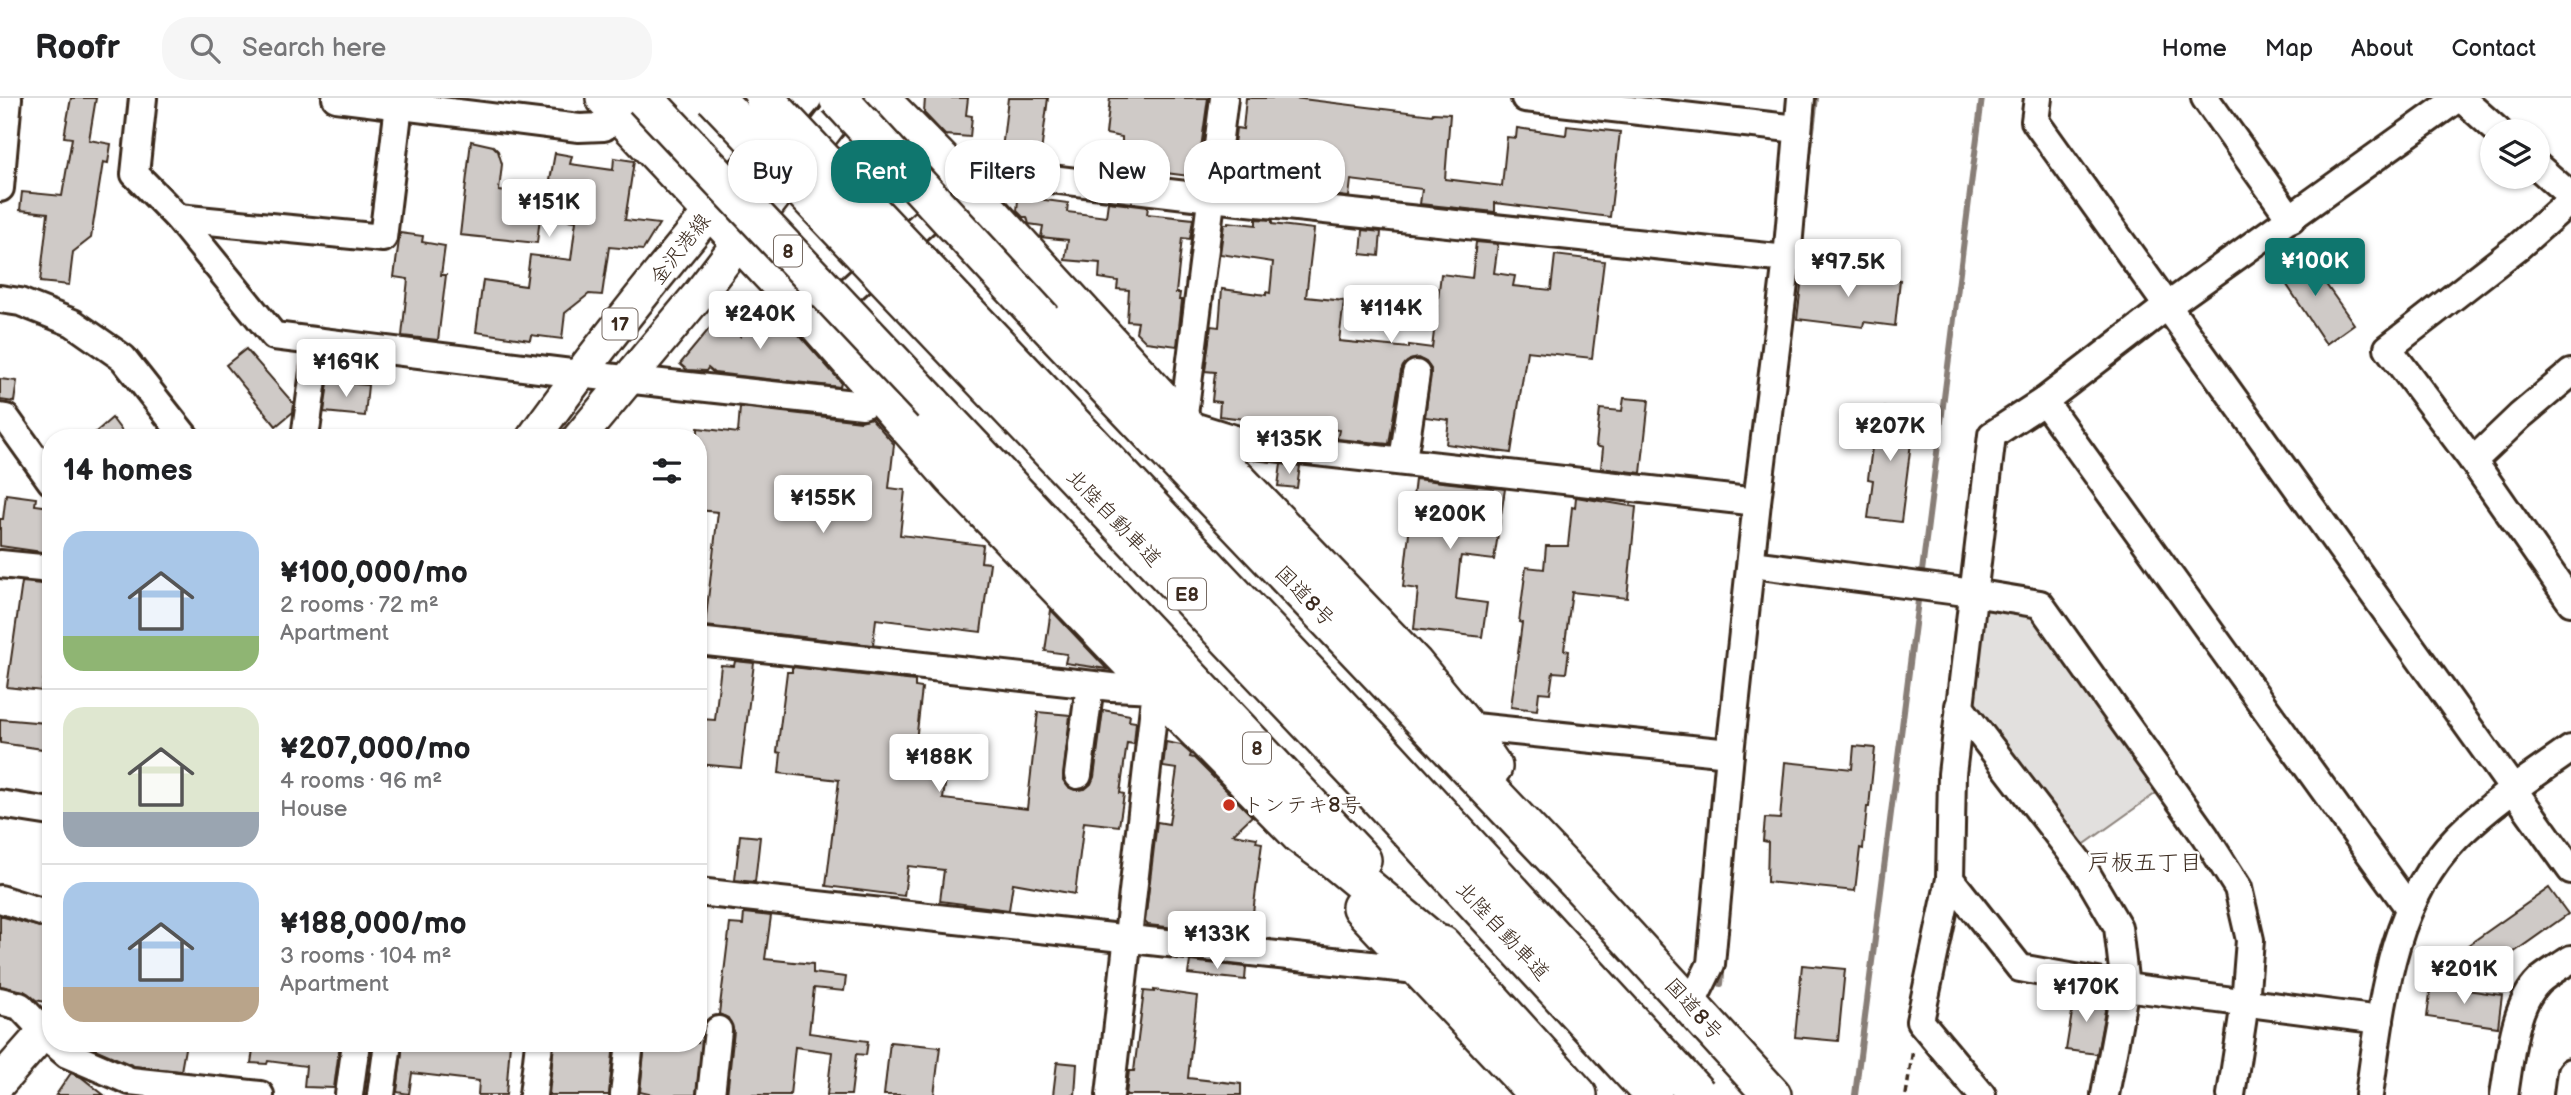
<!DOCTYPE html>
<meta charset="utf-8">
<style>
body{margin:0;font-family:"Balsamiq Sans","Klee One",sans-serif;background:#f6f6f6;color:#202124;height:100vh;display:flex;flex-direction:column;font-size:26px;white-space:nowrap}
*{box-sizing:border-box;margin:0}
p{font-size:23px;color:#757577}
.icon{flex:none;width:38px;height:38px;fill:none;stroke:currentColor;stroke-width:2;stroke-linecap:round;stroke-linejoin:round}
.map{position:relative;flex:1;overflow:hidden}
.sheet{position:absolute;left:42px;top:331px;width:665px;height:623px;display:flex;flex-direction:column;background:#fff;border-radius:28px;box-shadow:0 2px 5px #0004}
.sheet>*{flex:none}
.hud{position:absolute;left:728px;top:42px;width:665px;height:63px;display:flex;gap:14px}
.buttons{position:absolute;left:2480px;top:21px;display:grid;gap:14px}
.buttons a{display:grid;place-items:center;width:70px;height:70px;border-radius:50%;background:#fff;box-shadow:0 2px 5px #0004;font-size:35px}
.price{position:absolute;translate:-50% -60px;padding:0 16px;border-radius:7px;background:#fff;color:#222;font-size:23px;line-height:46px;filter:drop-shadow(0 2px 4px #0008)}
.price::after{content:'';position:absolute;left:50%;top:42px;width:21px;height:16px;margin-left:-10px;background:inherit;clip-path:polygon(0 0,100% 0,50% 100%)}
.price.on{background:#0f766e;color:#fff}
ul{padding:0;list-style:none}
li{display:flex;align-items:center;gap:21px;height:175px;padding:0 21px}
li+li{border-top:2px solid #e0e0e0}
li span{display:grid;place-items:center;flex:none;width:196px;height:140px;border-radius:21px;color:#555}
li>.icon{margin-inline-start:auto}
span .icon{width:84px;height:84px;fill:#fffc;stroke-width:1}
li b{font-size:30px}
h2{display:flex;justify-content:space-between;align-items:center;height:84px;padding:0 21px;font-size:30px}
.pill{padding:0 24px;border-radius:28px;background:#fff;box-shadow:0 2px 5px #0004;font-size:24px;line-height:63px}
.pill.on{background:#0f766e;color:#fff}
header{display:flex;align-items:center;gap:42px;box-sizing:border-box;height:98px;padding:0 35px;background:#fff;border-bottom:2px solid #e0e0e0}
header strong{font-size:33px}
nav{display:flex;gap:38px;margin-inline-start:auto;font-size:24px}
.search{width:490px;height:63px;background:#f6f6f6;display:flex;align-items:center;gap:18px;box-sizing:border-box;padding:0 24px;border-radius:28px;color:#757577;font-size:26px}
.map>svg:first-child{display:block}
.green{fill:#e2e0de;stroke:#8e857e;stroke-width:2}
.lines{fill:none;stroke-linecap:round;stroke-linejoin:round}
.stream{stroke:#887e77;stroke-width:6}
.building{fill:#cfcac7;stroke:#3b2a1e;stroke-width:2}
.minor-casing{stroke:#3b2a1e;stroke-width:32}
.major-casing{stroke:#3b2a1e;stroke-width:37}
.highway-casing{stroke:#3b2a1e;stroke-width:42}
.path{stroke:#3b2a1e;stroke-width:3.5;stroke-dasharray:7 5;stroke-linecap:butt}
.minor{stroke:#fff;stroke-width:26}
.major{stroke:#fff;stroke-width:32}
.highway{stroke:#fff;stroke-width:37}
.highway-bridge-casing{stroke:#3b2a1e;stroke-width:42;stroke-linecap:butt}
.highway-bridge{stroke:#fff;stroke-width:37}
.poi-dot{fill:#c8321e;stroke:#fff;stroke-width:2.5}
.labels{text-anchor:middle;stroke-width:5;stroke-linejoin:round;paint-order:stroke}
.shield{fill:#fff;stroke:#766a62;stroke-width:2}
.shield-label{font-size:19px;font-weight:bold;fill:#3b2a1e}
.street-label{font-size:21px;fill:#3b2a1e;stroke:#fff}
.poi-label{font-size:21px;fill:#3b2a1e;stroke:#fff;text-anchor:start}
.neighbourhood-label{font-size:23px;fill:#3b2a1e;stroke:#fff}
</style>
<header>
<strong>Roofr</strong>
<div class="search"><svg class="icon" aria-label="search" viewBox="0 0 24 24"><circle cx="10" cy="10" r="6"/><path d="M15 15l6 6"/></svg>Search here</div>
<nav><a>Home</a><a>Map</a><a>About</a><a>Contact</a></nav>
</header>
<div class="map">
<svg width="2571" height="997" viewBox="0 0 2571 997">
<rect width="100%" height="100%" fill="#fff"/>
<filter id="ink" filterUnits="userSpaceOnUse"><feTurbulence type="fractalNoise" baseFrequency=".0143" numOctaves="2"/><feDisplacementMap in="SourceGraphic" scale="14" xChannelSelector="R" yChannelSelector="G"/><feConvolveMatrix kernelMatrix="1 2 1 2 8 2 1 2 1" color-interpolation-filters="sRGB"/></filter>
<g filter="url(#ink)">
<!-- green -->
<polygon class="green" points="1988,510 2032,515 2159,693 2079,750 1969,597 1978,516"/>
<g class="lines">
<!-- stream -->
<g class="stream">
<polyline points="1809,57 1816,0"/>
<polyline points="1921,481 1982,0"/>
<polyline points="1739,694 1746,621"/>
<polyline points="1721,886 1723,865"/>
<polyline points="1855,997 1919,495"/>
</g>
</g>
<!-- building -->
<g class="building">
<polygon points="71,0 96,0 89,42 111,46 108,65 103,64 91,140 73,154 69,187 40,184 48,115 20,112 22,94 62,98 72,40 64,39"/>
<polygon points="925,0 968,0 966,17 972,18 970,39 945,37 924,15"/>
<polygon points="1008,0 1048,0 1041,55 1017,53 1017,61 1001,60"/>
<polygon points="1110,0 1208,0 1197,79 1158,74 1159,50 1122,45 1122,39 1106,36"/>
<polygon points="1246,0 1294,0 1432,17 1433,15 1450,16 1445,81 1502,88 1507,39 1516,40 1517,30 1566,37 1567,28 1620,34 1610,119 1495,105 1495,114 1420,106 1422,91 1351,82 1349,99 1330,97 1332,81 1297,77 1295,93 1255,89 1257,80 1230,77 1236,30 1243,31"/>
<polygon points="471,43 493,48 498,53 502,66 499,93 545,98 546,88 549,88 555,55 572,58 570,66 613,72 614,60 634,63 625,122 659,126 643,152 609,149 602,197 589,196 565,215 562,241 531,237 530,242 476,234 483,182 526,188 530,157 571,162 576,123 540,119 537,145 460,137"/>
<polygon points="1030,100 1068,105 1067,114 1106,119 1108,104 1148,109 1147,116 1193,121 1190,141 1182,140 1176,195 1180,195 1179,202 1182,202 1177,248 1146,244 1136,234 1138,224 1127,223 1129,192 1117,191 1118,183 1099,180 1100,165 1065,162 1068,142 1041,139 1043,128 1029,126 1027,119 1023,119 1017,113 1018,102"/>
<polygon points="1256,121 1272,122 1272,126 1314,131 1306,199 1344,203 1339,243 1409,250 1409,247 1432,250 1441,176 1472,180 1476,144 1498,146 1494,175 1515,178 1513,188 1551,192 1555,157 1604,163 1592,260 1527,253 1511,355 1446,346 1449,322 1425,319 1431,271 1426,264 1418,260 1410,262 1401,273 1389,346 1337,341 1339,332 1219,318 1220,304 1212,303 1215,274 1205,273 1211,228 1219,229 1222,191 1266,197 1266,194 1270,195 1273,164 1220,156 1224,126 1228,126 1228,124 1256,127"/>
<polygon points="1363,132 1381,134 1379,158 1361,156"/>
<polygon points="400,135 423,138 422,144 445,148 441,177 446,177 438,242 402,238 408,181 394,179"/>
<polygon points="2303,154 2354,226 2326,246 2277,172"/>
<polygon points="1803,171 1900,182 1895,228 1864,224 1863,229 1797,221"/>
<polygon points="744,207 772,210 801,239 841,284 840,289 714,275 708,270 706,273 687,272 680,266 719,219 740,238"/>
<polygon points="246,251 294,306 293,314 276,328 226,267"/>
<polygon points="360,267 378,269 376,285 358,283"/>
<polygon points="0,281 17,283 14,304 0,302"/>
<polygon points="328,284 368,287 365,318 324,314"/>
<polygon points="1624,300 1649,302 1641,375 1601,370 1603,350 1596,348 1600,311 1622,313"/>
<polygon points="740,309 861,323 871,320 894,346 889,390 905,392 900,437 983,447 981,464 990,465 981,534 876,521 873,547 705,528 718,414 698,412 698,330 738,335"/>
<polygon points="1877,309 1915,313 1901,424 1868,420 1873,382 1868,381"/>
<polygon points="112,320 127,340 89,340"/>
<polygon points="1281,366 1300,368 1297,390 1278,388"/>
<polygon points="1415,381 1505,391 1494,462 1461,458 1460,463 1456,501 1487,505 1482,539 1414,531 1418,491 1403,489"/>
<polygon points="6,396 36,400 35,407 51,409 49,455 0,448 0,421 3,421"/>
<polygon points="1576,399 1636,409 1627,500 1572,494 1564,552 1569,553 1566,575 1553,574 1550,595 1539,594 1537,612 1511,609 1522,525 1519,524 1526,469 1544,471 1546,448 1568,448 1572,409 1575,410"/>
<polygon points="22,484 51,487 51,531 42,593 7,589"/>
<polygon points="1051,512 1107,571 1065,565 1067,556 1045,553"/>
<polygon points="735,563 754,565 741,670 698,666 698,628 700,628 701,621 715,622 721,567 734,568"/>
<polygon points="792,569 915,583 915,589 922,590 914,661 948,666 943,701 1027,711 1038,614 1070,617 1063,682 1068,689 1075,692 1085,691 1091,686 1094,679 1103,612 1130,617 1129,623 1136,624 1134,646 1127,645 1120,695 1124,696 1119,728 1084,724 1075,796 1013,785 1009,812 940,803 944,772 908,768 904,798 826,788 839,682 779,675 781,655 777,654 787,574 792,574"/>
<polygon points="0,621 46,625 43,651 0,645"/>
<polygon points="1166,644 1181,647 1191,656 1190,659 1194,660 1252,718 1233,736 1257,740 1256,744 1262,745 1250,838 1148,827 1145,824 1157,724 1169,726 1177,671 1163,669"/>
<polygon points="1854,648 1875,650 1869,709 1867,709 1863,751 1860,750 1855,793 1767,784 1768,744 1763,743 1765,720 1780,721 1785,664 1852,671"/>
<polygon points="740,737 760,739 755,784 735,782"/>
<polygon points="2549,790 2568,816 2483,876 2464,850"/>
<polygon points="744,815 771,818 765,861 813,866 813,875 846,879 844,893 814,890 809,935 868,943 866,957 856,956 851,997 827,997 832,954 795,949 790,997 727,997 734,933 728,920 719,916 730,826 743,827"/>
<polygon points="0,818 51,832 51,881 45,904 36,902 24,893 0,888"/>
<polygon points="1190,863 1246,869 1245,882 1188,876"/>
<polygon points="1802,867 1845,871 1838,943 1795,939"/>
<polygon points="2431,887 2502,897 2498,929 2427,919"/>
<polygon points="1154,892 1197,898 1188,980 1241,986 1241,997 1126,997 1129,973 1134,973 1144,893 1154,894"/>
<polygon points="2075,896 2107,902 2097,956 2066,952"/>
<polygon points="698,924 705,924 696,997 653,997 640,994 645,945 698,945"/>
<polygon points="890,944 940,949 934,997 884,997"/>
<polygon points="81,945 186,945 181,973 134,968"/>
<polygon points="254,945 340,945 334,990 304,989 306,968 268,963 267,966 251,965"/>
<polygon points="403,945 510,945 506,997 478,997 479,983 412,975 409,996 397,994"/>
<polygon points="554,945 614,945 609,997 549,997"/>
<polygon points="1057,964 1077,966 1075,997 1053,997"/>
<polygon points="71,975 81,979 104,997 56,997"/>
</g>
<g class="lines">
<defs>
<g id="minor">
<polyline points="143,0 135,76 178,120 274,238 579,276 863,307 879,297"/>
<polyline points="336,0 579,30 604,29 620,15"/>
<polyline points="1224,0 1183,325 1254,347 1757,404"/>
<polyline points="1525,0 1798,31"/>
<polyline points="2038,0 2035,23 2571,772"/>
<polyline points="2205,0 2291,121"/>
<polyline points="2461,0 2498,33"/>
<polyline points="2538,69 2571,98"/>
<polyline points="0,90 8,0"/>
<polyline points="2571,102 2519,148 2388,250 2473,363 2571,504"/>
<polyline points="178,120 383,140 399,7"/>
<polyline points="0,201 20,204 73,225 123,260 186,340"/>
<polyline points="825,215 965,87 1001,75 1211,100 1787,161"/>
<polyline points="2044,303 2409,810"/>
<polyline points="0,319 6,320 51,383"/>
<polyline points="305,340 318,244"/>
<polyline points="1403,362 1416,276"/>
<polyline points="2473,363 2520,318 2571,275"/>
<polyline points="0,466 51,471"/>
<polyline points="1752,466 1973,495 2040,506 2205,738 2238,790 2250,842 2245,905 2231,997"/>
<polyline points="698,543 1112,589 1156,591 1110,997"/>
<polyline points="1959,608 2084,771 2118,829 2125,889 2105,997"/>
<polyline points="1465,628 1730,655"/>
<polyline points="1078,677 1090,587"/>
<polyline points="0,706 51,714"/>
<polyline points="1950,781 2020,870 2125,889 2380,922"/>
<polyline points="698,794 1407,871 1414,865"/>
<polyline points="0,801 51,817"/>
<polyline points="0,903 20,908 51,941"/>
<polyline points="1691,907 1711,866 1730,655 1757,404 1787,161 1801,0"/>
<polyline points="54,945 67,956 130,983 260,997"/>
<polyline points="349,997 356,945"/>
<polyline points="381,997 388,945"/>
<polyline points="533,997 539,945"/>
<polyline points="624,997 630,945"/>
<polyline points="711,997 718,932"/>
<polyline points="1982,997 1920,923 1950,781 1952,676 1992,337 2044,303 2166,209 2458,0"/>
<path d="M2369 997C2382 907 2390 807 2457 739 2491 705 2532 678 2571 651"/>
<path d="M2504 997C2510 963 2513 908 2539 883 2548 875 2561 868 2571 861"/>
<polyline points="2568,997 2571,974"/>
</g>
<g id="major">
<path d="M533 340C618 222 712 111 805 0"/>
<polyline points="579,340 700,195 850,0"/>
<polyline points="0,984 51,926"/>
</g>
<g id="highway">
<polyline points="605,0 816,224 953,380 1156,591 1300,737 1333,761 1458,864"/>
<polyline points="879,0 965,87 1183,325 1414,566 1465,628 1493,669"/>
<polyline points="1043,222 1579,786 1772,997"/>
<polyline points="932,306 1362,762"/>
<polyline points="1361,809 1538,997"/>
<polyline points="1442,847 1578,997"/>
</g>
</defs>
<!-- minor casing -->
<use href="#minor" class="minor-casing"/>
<!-- major casing -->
<use href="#major" class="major-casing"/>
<!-- highway casing -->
<use href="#highway" class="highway-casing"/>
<!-- path -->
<polyline class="path" points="1906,997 1913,951"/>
<!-- minor -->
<use href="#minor" class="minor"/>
<!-- major -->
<use href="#major" class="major"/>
<!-- highway -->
<use href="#highway" class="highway"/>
<defs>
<g id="highway-bridge">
<polyline points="644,0 932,306"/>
<polyline points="715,0 1355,674 1653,997"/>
<polyline points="764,0 1382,653 1698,997"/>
<polyline points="838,0 1043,222"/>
</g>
</defs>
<!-- highway-bridge casing -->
<use href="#highway-bridge" class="highway-bridge-casing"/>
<!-- highway-bridge -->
<use href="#highway-bridge" class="highway-bridge"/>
</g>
</g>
<!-- markers -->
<circle class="poi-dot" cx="1229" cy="707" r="7"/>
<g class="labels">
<!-- shield labels -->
<g class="shield">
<rect x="774" y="137.5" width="28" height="31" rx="5"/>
<rect x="602.5" y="210.5" width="35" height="31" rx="5"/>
<rect x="1168" y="480.5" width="38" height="31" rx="5"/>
<rect x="1243" y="634.5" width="28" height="31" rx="5"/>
</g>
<g class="shield-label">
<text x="788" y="160">8</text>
<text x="620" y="233">17</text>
<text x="1187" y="503">E8</text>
<text x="1257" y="657">8</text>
</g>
<!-- street labels -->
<g class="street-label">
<text transform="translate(680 151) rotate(-52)" y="7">金沢港線</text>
<text transform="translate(1114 420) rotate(46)" y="7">北陸自動車道</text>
<text transform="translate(1305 498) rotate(46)" y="7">国道8号</text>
<text transform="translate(1503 833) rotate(47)" y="7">北陸自動車道</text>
<text transform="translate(1694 911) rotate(48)" y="7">国道8号</text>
</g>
<!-- poi labels -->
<g class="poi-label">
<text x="1243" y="714">トンテキ8号</text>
</g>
<!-- neighbourhood labels -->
<g class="neighbourhood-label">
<text x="2145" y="772">戸板五丁目</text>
</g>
</g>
</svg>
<div class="buttons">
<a><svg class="icon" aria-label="layers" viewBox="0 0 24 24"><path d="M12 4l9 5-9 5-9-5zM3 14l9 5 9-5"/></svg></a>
</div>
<b class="price" style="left:549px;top:141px">¥151K</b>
<b class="price on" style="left:2315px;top:200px">¥100K</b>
<b class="price" style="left:1848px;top:201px">¥97.5K</b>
<b class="price" style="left:1391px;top:247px">¥114K</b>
<b class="price" style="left:760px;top:253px">¥240K</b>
<b class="price" style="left:346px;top:301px">¥169K</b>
<b class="price" style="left:1890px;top:365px">¥207K</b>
<b class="price" style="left:1289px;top:378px">¥135K</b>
<b class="price" style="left:823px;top:437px">¥155K</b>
<b class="price" style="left:1450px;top:453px">¥200K</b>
<b class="price" style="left:939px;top:696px">¥188K</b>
<b class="price" style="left:1217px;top:873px">¥133K</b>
<b class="price" style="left:2464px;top:908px">¥201K</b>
<b class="price" style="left:2086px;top:926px">¥170K</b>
<div class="hud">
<a class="pill">Buy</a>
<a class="pill on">Rent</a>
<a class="pill">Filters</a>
<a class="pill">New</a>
<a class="pill">Apartment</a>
</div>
<section class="sheet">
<h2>14 homes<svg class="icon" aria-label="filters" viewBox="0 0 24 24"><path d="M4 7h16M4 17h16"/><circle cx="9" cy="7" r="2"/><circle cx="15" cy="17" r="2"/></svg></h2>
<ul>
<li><span style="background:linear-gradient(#a9c7e8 75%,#8fb573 0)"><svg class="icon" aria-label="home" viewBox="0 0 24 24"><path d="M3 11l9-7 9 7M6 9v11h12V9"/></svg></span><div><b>¥100,000/mo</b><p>2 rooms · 72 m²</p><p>Apartment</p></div></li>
<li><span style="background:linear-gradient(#dfe7d0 75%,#9aa5b1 0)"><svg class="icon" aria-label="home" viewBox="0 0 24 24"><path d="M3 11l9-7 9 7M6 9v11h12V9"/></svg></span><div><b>¥207,000/mo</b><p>4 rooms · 96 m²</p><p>House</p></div></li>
<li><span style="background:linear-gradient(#a9c7e8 75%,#b9a48a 0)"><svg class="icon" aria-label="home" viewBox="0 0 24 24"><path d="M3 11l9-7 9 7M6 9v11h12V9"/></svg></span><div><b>¥188,000/mo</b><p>3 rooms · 104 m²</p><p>Apartment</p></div></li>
</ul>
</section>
</div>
